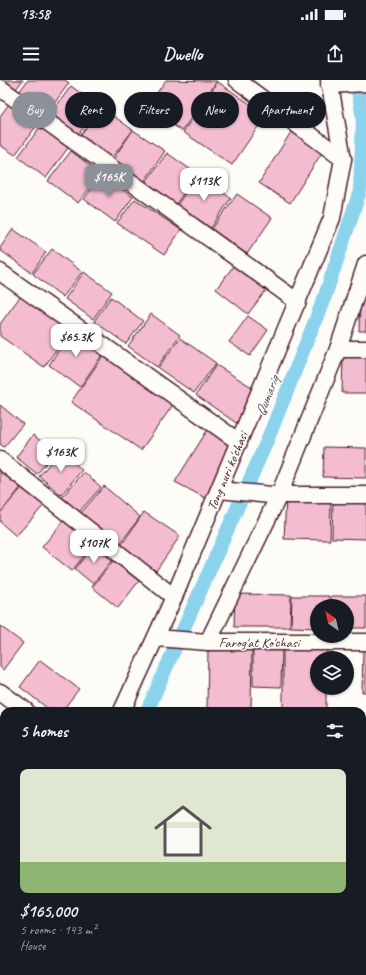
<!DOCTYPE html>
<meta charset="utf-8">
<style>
body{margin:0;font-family:Caveat,sans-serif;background:#242831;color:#f1f3f6;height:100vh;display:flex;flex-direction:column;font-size:15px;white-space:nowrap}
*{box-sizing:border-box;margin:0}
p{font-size:13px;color:#9ea1a6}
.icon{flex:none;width:22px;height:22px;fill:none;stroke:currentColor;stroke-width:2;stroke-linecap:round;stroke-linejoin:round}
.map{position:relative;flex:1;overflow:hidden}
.sheet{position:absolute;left:0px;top:627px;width:366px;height:268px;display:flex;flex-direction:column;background:#171b24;border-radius:12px 12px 0 0;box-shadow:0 1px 3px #0004}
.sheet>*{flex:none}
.guide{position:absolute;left:12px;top:12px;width:342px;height:36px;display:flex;gap:8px}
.needle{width:26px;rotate:326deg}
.fabs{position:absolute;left:310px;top:519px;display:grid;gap:8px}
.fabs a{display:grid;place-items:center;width:44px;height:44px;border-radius:50%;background:#171b24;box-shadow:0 1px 3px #0004;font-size:20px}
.price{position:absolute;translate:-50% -34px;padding:0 9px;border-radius:8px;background:#fff;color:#222;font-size:13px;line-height:26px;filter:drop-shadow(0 1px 2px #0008)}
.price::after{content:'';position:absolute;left:50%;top:24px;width:12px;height:9px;margin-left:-6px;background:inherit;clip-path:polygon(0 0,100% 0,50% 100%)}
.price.current{background:#8c9099;color:#fff}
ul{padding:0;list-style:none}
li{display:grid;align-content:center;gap:8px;height:212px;padding:0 20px}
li+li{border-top:1px solid #363941}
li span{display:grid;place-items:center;height:124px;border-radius:8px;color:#555}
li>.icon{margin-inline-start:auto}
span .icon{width:72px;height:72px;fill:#fffc;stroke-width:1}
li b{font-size:17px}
h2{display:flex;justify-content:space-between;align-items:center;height:48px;padding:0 20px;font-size:17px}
.pill{padding:0 14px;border-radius:18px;background:#171b24;box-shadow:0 1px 3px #0004;font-size:14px;line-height:36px}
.pill.current{background:#8c9099;color:#fff}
.status{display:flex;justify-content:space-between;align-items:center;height:28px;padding:0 20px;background:#171b24;direction:ltr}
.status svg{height:11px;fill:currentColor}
header{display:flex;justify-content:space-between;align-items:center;height:52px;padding:0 20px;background:#171b24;font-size:18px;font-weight:800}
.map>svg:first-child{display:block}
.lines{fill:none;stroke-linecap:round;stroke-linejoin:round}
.stream{stroke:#718a9f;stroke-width:4}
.canal{stroke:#8bd2ec;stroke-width:14}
.building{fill:#f4bcd1;stroke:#4a1f2b}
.minor-casing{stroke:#4a1f2b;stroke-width:19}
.minor{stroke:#fdfcf7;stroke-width:16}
.labels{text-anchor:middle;stroke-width:3;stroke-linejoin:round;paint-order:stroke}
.street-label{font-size:14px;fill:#4a1f2b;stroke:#fdfcf7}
.water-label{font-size:15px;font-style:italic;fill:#5e5565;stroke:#fdfcf7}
</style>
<div class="status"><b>13:58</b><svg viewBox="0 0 49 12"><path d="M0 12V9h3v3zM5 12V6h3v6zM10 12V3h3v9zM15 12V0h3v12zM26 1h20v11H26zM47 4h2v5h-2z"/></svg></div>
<header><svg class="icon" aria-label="menu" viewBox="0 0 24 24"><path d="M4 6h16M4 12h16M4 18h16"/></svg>Dwello<svg class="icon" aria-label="share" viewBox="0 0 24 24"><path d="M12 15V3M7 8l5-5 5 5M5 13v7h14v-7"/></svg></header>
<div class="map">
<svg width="366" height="895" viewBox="0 0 366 895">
<rect width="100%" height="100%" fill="#fdfcf7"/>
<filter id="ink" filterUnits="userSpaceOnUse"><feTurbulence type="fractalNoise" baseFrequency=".025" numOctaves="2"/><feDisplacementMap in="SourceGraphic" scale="8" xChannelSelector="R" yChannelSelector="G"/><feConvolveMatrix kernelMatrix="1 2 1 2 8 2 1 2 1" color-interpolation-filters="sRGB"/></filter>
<g filter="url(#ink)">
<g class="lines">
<!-- stream -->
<polyline class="stream" points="103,895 103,891"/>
<!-- canal -->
<g class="canal">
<polyline points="147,631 267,361 325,216 360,111 363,38 356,0"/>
<polyline points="186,891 188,895"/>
</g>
</g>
<!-- building -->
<g class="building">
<polygon points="4,0 23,0 16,9"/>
<polygon points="28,0 65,0 69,3 47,33 19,12"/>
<polygon points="166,0 217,1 182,51 147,27"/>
<polygon points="218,2 266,35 232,85 183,52"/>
<polygon points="71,6 99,27 77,56 49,36"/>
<polygon points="9,24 37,45 15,75 0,65 0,36"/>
<polygon points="101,27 133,50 111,79 80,56"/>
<polygon points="40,47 68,68 46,98 18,77"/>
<polygon points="133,50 165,71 144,102 112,81"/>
<polygon points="291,52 323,71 290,123 259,103"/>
<polygon points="71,71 101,94 78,123 48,101"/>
<polygon points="167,73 197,94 176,124 145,103"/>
<polygon points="102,95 133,117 115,142 84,119"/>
<polygon points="197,96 231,118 211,148 177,125"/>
<polygon points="237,114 272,138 247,174 212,149"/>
<polygon points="135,119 181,150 164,175 117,143"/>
<polygon points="13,149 46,172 32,193 0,170 0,168"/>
<polygon points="52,169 82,192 63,217 33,194"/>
<polygon points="235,184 267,209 248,234 216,209"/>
<polygon points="84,192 112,212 93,239 65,219"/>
<polygon points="361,205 366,205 366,251 359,251"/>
<polygon points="22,214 71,249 44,287 0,256 0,244"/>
<polygon points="111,217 143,241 126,264 94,241"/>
<polygon points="151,234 180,255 157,287 128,266"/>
<polygon points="248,236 268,250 250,276 229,262"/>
<polygon points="72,249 104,272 80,307 49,285"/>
<polygon points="180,258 216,283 194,313 158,288"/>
<polygon points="105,273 175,322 141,370 71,322"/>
<polygon points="343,275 366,276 366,313 342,313"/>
<polygon points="216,285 255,309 239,345 196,315"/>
<polygon points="0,325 23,344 4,367 0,364"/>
<polygon points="208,349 234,366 211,421 175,402"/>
<polygon points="33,355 55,372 37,394 16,377"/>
<polygon points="324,367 366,368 366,398 323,397"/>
<polygon points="61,371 82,390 61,415 39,396"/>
<polygon points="0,382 25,402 0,434"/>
<polygon points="84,392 101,407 79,432 62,417"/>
<polygon points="26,403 47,422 16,456 0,442 0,433"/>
<polygon points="104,406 140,437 119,465 81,433"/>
<polygon points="286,417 331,418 330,460 284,459"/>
<polygon points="333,417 366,418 366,459 332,458"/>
<polygon points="144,432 180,456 156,491 120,467"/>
<polygon points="64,440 93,464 72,491 42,467"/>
<polygon points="94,465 112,480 93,504 75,489"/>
<polygon points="113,481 139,501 118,528 92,507"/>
<polygon points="235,514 291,515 290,547 234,547"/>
<polygon points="292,516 329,516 329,526 317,526 317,548 291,547"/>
<polygon points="331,516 366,516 366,548 347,548 347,526 331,526"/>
<polygon points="0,546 23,563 3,590 0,587"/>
<polygon points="208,568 252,569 251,631 207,631"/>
<polygon points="253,569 282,569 281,607 253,606"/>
<polygon points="283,569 327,570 327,578 317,578 317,608 326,608 326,631 283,630"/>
<polygon points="363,569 366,569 366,612 362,612"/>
<polygon points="40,580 79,609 62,631 51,631 20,607"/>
<polygon points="4,636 4,679 0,678 0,656"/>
<rect x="362" y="666" width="2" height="31"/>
<polygon points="0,680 4,681 4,716 0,715"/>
<rect x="362" y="712" width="4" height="36"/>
<polygon points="0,719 4,719 4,764 0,763"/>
<polygon points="0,767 4,768 4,788 1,803"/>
<rect x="362" y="811" width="4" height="29"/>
<polygon points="362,857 365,857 365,895 318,895 318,891 362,891"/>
<polygon points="37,891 58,891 64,895 34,895"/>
<polygon points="150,891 176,891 181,895 149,895"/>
<rect x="233" y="891" width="39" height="4"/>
<polygon points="275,891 317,891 316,895 275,895"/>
</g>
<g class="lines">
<defs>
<g id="minor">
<polyline points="237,0 343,79"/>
<polyline points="329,5 366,3"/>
<polyline points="0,8 298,222"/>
<polyline points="0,192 239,362"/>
<polyline points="338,269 366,269"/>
<polyline points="0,380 174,517"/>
<polyline points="219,410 271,415 366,415"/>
<polyline points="156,558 208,562 366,562"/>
<polyline points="208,562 279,415 338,269 366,184"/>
<polyline points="0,612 26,631"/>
<polyline points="122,631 174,517 332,138 343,79 329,0"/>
<polyline points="362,708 366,708"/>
<polyline points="362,853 366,853"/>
<polyline points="86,891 87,895"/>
<polyline points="226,891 227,895"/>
</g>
</defs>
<!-- minor casing -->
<use href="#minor" class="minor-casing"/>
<!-- minor -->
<use href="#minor" class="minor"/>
</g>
</g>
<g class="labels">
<!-- street labels -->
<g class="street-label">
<text transform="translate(227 391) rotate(-67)" y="5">Tong nuri ko'chasi</text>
<text x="259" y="567">Farog'at Ko'chasi</text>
</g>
<!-- water labels -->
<g class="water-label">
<text transform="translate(267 316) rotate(-68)" y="5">Qumariq</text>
</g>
</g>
</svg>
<div class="fabs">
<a><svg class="needle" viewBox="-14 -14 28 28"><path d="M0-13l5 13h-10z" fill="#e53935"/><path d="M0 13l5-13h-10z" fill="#9ea1a6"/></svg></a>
<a><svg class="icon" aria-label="layers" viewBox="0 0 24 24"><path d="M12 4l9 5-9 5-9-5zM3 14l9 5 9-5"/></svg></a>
</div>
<b class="price current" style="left:109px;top:118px">$165K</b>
<b class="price" style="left:204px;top:122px">$113K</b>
<b class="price" style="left:76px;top:278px">$65.3K</b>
<b class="price" style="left:61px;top:393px">$163K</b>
<b class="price" style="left:94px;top:484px">$107K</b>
<div class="guide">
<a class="pill current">Buy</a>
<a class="pill">Rent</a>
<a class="pill">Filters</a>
<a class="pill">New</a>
<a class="pill">Apartment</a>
</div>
<section class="sheet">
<h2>5 homes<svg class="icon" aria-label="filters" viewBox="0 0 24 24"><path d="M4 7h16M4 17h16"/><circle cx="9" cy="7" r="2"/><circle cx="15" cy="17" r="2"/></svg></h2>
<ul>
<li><span style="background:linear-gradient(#dfe7d0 75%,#8fb573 0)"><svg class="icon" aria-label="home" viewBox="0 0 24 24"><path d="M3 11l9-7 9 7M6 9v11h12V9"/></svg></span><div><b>$165,000</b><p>5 rooms · 143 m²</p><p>House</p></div></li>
</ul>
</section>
</div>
